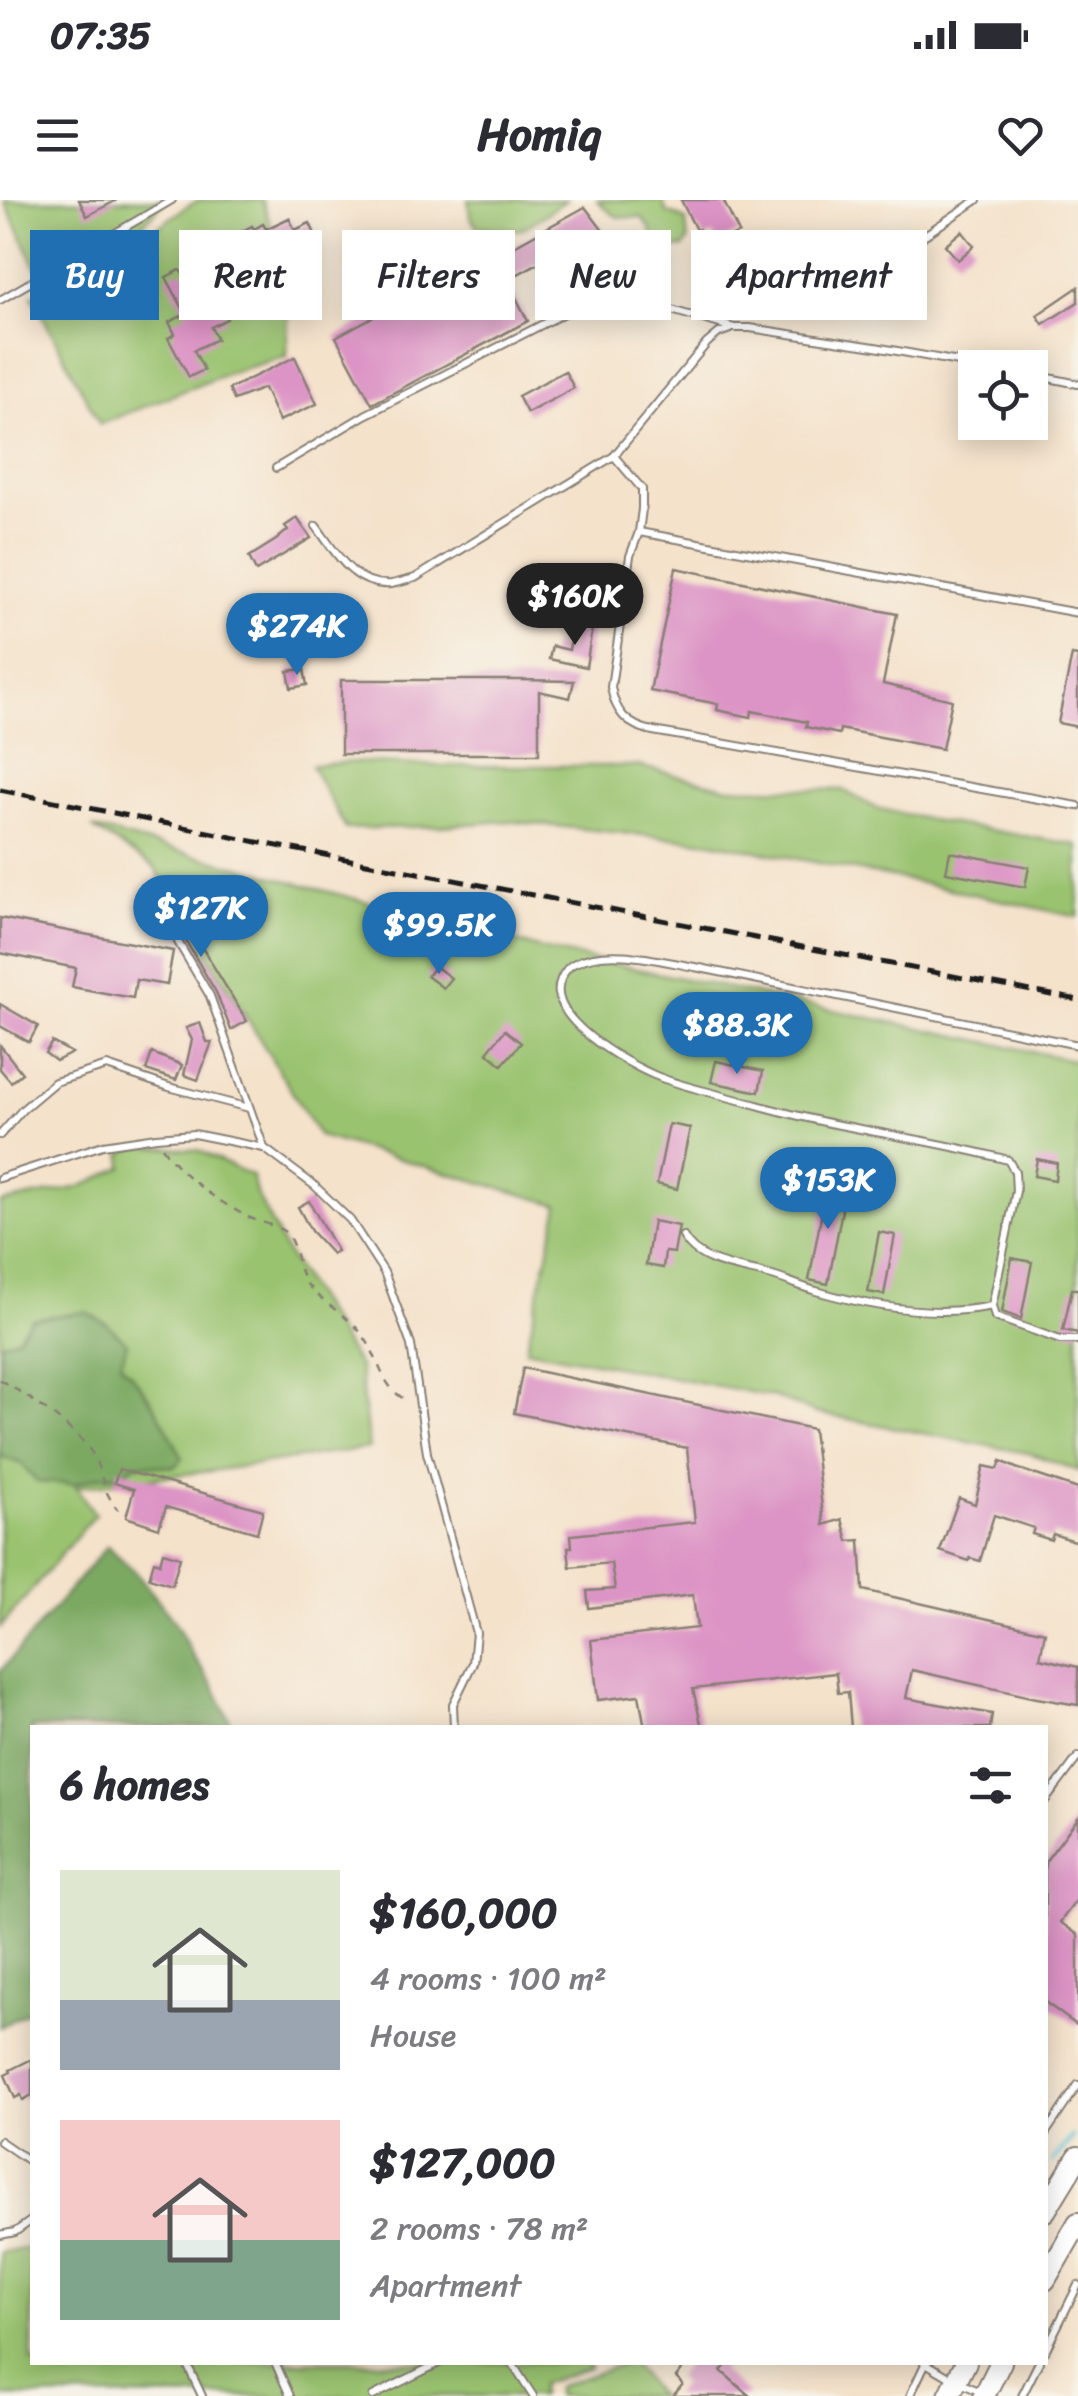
<!DOCTYPE html>
<meta charset="utf-8">
<style>
body{margin:0;font-family:Sriracha,sans-serif;background:#f7f7f7;color:#2b2b33;height:100vh;display:flex;flex-direction:column;font-size:38px;white-space:nowrap}
*{box-sizing:border-box;margin:0}
p{font-size:32px;color:#7c7c81}
.icon{flex:none;width:55px;height:55px;fill:none;stroke:currentColor;stroke-width:2;stroke-linecap:round;stroke-linejoin:round}
.map{position:relative;flex:1;overflow:hidden}
.side{position:absolute;left:30px;top:1525px;width:1018px;height:640px;display:flex;flex-direction:column;background:#fff;border-radius:0px;box-shadow:0 5px 25px #0003}
.side>*{flex:none}
.hud{position:absolute;left:30px;top:30px;width:1020px;height:90px;display:flex;gap:20px}
.fabs{position:absolute;left:958px;top:150px;display:grid;gap:20px}
.fabs a{display:grid;place-items:center;width:90px;height:90px;border-radius:0px;background:#fff;box-shadow:0 5px 25px #0003;font-size:50px}
.price{position:absolute;translate:-50% -85px;padding:0 22px;border-radius:35px;background:#1f6fb2;color:#fff;font-size:32px;line-height:65px;filter:drop-shadow(0 2px 5px #0008)}
.price::after{content:'';position:absolute;left:50%;top:60px;width:30px;height:22px;margin-left:-15px;background:inherit;clip-path:polygon(0 0,100% 0,50% 100%)}
.price.active{background:#222;color:#fff}
ul{padding:0;list-style:none}
li{display:flex;align-items:center;gap:30px;height:250px;padding:0 30px}
li span{display:grid;place-items:center;flex:none;width:280px;height:200px;border-radius:0px;color:#555}
li>.icon{margin-inline-start:auto}
span .icon{width:120px;height:120px;fill:#fffc;stroke-width:1}
li b{font-size:42px}
h2{display:flex;justify-content:space-between;align-items:center;height:120px;padding:0 30px;font-size:42px}
.chip{padding:0 35px;border-radius:0px;background:#fff;box-shadow:0 5px 25px #0003;font-size:35px;line-height:90px}
.chip.active{background:#1f6fb2;color:#fff}
.status{display:flex;justify-content:space-between;align-items:center;height:70px;padding:0 50px;background:#fff;direction:ltr}
.status svg{height:28px;fill:currentColor}
header{display:flex;justify-content:space-between;align-items:center;height:130px;padding:0 30px;background:#fff;font-size:45px;font-weight:800}
.map>svg:first-child{display:block}
.green{fill:#9ac370;stroke:#5b7046;stroke-width:2.5}
.forest{fill:#7ba962;stroke:#4c623f;stroke-width:2.5}
.lines{fill:none;stroke-linecap:round;stroke-linejoin:round}
.stream{stroke:#5cc5d9;stroke-width:5}
.building{fill:#dc93c5}
.lane-casing{stroke:#887f74;stroke-width:10}
.primary-casing{stroke:#887f74;stroke-width:24}
.path{stroke:#887f74;stroke-width:2.5;stroke-dasharray:8 8;stroke-linecap:butt}
.lane{stroke:#fff;stroke-width:6}
.primary{stroke:#fff;stroke-width:20}
.rail{stroke:#1c1c1c;stroke-width:5;stroke-dasharray:15 8;stroke-linecap:butt}
</style>
<div class="status"><b>07:35</b><svg viewBox="0 0 49 12"><path d="M0 12V9h3v3zM5 12V6h3v6zM10 12V3h3v9zM15 12V0h3v12zM26 1h20v11H26zM47 4h2v5h-2z"/></svg></div>
<header><svg class="icon" aria-label="menu" viewBox="0 0 24 24"><path d="M4 6h16M4 12h16M4 18h16"/></svg>Homiq<svg class="icon" aria-label="heart" viewBox="0 0 24 24"><path d="M12 20l-8-8c-3-5 5-10 8-4 3-6 11-1 8 4z"/></svg></header>
<div class="map">
<svg width="1078" height="2196" viewBox="0 0 1078 2196">
<rect width="100%" height="100%" fill="#f7f3e8"/>
<filter id="ink" filterUnits="userSpaceOnUse"><feTurbulence type="fractalNoise" baseFrequency=".01" numOctaves="2"/><feDisplacementMap in="SourceGraphic" scale="20" xChannelSelector="R" yChannelSelector="G"/><feConvolveMatrix kernelMatrix="1 2 1 2 8 2 1 2 1" color-interpolation-filters="sRGB"/></filter>
<filter id="wash" filterUnits="userSpaceOnUse"><feTurbulence type="fractalNoise" baseFrequency=".0048" numOctaves="4" result="noise"/><feDisplacementMap in="SourceGraphic" scale="40" xChannelSelector="R" yChannelSelector="G"/><feGaussianBlur stdDeviation="2.25" result="paint"/><feColorMatrix in="noise" values="0 0 0 0 0 0 0 0 0 0 0 0 0 0 0 0 0 1.4 0 .05"/><feComposite in="paint" operator="in"/></filter>
<g filter="url(#wash)">
<rect width="100%" height="100%" fill="#f4e2cb"/>
<!-- green -->
<g class="green">
<polygon points="4,0 166,0 135,32 87,59 37,69"/>
<polygon points="199,0 262,0 289,80 287,156 229,173 100,224 32,96 101,69 183,9"/>
<polygon points="468,0 566,0 531,24 518,30 476,26 470,16"/>
<path d="M597 0H663L666 12 678 16 686 21 688 41 684 47C671 50 664 46 653 39L650 28 641 17C616 19 614 18 597 0Z"/>
<polygon points="353,562 445,566 638,566 726,587 843,590 876,608 936,621 1078,645 1078,717 912,681 711,642 506,621 442,626 346,629 311,565"/>
<polygon points="92,628 546,750 1078,861 1078,1271 1032,1254 816,1213 775,1197 526,1149 559,1005 319,936 155,668"/>
<polygon points="139,946 198,950 252,976 256,993 286,1052 359,1167 369,1248 211,1271 76,1287 95,1314 0,1428 0,1003 80,987 123,967 122,953"/>
<polygon points="32,2048 32,2162 588,2162 589,2168 541,2184 540,2196 0,2196 0,2052"/>
<polygon points="626,2163 631,2163 659,2196 556,2196 556,2187"/>
</g>
<!-- forest -->
<g class="forest">
<path d="M86 1112 107 1124 127 1143 121 1164C149 1191 165 1224 183 1259L174 1267 137 1264 119 1275 101 1276 73 1284 37 1282 22 1264 0 1256V1143L17 1138 31 1119Z"/>
<polygon points="107,1346 135,1371 173,1419 194,1457 213,1485 233,1527 32,1528 32,1809 0,1827 0,1472"/>
</g>
<g class="lines">
<!-- stream -->
<g class="stream">
<polyline points="1053,1961 1072,1937"/>
<polyline points="945,2164 946,2162"/>
</g>
</g>
<g id="blocks">
<!-- building -->
<g class="building">
<polygon points="79,0 117,0 87,16"/>
<polygon points="681,0 723,0 739,33 717,43 713,35 703,39 699,29 696,30"/>
<polygon points="585,7 604,32 580,44 579,41 507,80 528,121 372,204 336,137 422,90 420,87 490,49 494,57"/>
<polygon points="289,18 295,30 310,23 321,48 301,57 308,70 293,79 284,64 273,70 269,63 263,66 257,54 229,69 216,45 252,26 254,29 263,24 266,29"/>
<polygon points="962,31 974,46 958,60 945,45"/>
<polygon points="892,63 910,87 876,113 858,89"/>
<polygon points="192,69 213,110 220,106 227,119 211,127 217,139 194,150 204,170 189,177 168,138 175,134 169,122 186,114 166,77 180,70 182,73"/>
<polygon points="1078,87 1078,102 1043,124 1037,115"/>
<polygon points="295,157 317,204 279,221 264,188 234,200 229,189"/>
<polygon points="565,171 574,188 527,213 518,196"/>
<polygon points="297,318 311,338 256,371 249,357 276,340 288,330 285,326"/>
<polygon points="676,368 897,414 883,484 952,500 942,549 840,529 839,534 806,527 807,522 752,511 751,517 717,510 718,504 650,491"/>
<polygon points="573,426 592,429 586,467 549,459 552,446 569,450"/>
<polygon points="1072,455 1078,456 1078,527 1058,523"/>
<polygon points="304,469 307,485 291,488 288,471"/>
<polygon points="341,480 518,480 574,481 570,498 539,491 539,554 341,554"/>
<polygon points="950,652 1029,667 1025,687 946,672"/>
<polygon points="168,692 247,821 231,830 216,792 184,738 176,735 155,700"/>
<polygon points="0,718 173,751 167,785 136,780 133,798 72,787 76,768 0,753"/>
<polygon points="435,766 451,778 443,788 427,776"/>
<polygon points="0,804 38,826 29,842 0,826"/>
<polygon points="200,823 207,842 212,842 198,880 184,875 192,840 186,828"/>
<polygon points="505,830 521,843 502,865 487,852"/>
<polygon points="52,842 72,853 56,861 45,853"/>
<polygon points="0,845 22,873 11,882 0,869"/>
<polygon points="152,853 182,865 176,880 146,870"/>
<polygon points="716,861 763,871 759,892 711,882"/>
<polygon points="669,924 690,928 677,989 657,984"/>
<polygon points="1037,959 1057,963 1055,980 1034,976"/>
<polygon points="828,980 847,984 828,1084 809,1080"/>
<polygon points="309,1001 337,1051 332,1054 311,1031 298,1007"/>
<polygon points="653,1021 679,1026 674,1053 665,1052 663,1068 646,1065"/>
<polygon points="879,1032 895,1035 884,1095 868,1092"/>
<polygon points="1012,1058 1032,1062 1021,1119 1002,1112"/>
<polygon points="1072,1089 1078,1089 1078,1133 1063,1130"/>
<polygon points="523,1168 813,1229 824,1325 842,1319 848,1341 860,1340 863,1390 1045,1432 1040,1458 1078,1467 1078,1505 1031,1497 912,1470 906,1498 992,1514 990,1528 851,1528 848,1492 838,1493 836,1473 693,1489 702,1528 645,1528 639,1495 598,1500 591,1440 697,1428 693,1395 589,1408 587,1391 615,1389 611,1363 570,1367 568,1347 572,1347 571,1335 695,1322 687,1248 514,1213"/>
<polygon points="1001,1261 1016,1268 1078,1289 1078,1342 1053,1334 1051,1340 1032,1334 1034,1328 994,1315 980,1361 970,1358 969,1361 940,1351 959,1298 975,1304 984,1266 998,1269"/>
<polygon points="119,1269 263,1310 257,1333 166,1307 159,1328 126,1317 134,1289 114,1283"/>
<polygon points="163,1352 180,1357 172,1385 149,1378 154,1361 160,1363"/>
<polygon points="1078,1618 1078,1698 1060,1722 1078,1735 1078,1826 1045,1802 1045,1662"/>
<polygon points="32,1859 32,1895 23,1900 21,1895 15,1898 5,1875 11,1872 10,1870"/>
<polygon points="688,2162 729,2162 721,2171 750,2196 673,2196 683,2184 676,2177"/>
</g>
</g>
</g>
<g filter="url(#ink)">
<use href="#blocks" fill-opacity="0" stroke="#887f74" stroke-width="2.5"/>
<g class="lines">
<defs>
<g id="lane">
<polyline points="919,39 977,0"/>
<polyline points="0,100 172,0"/>
<polyline points="1030,174 1078,184"/>
<path d="M614 256 642 289V309L639 332 630 356 611 487C615 512 627 526 653 531L1078 606"/>
<polyline points="276,268 365,215 590,100 654,105 734,128 750,128 875,147 992,168"/>
<path d="M316 326C335 351 353 387 391 384 398 383 407 380 415 378L614 256 707 143 719 133 733 128"/>
<polyline points="639,332 1078,413"/>
<polyline points="178,742 210,796 264,948"/>
<path d="M1078 845 695 767C660 761 608 746 575 763 568 766 564 772 561 779 544 818 626 863 654 875 677 885 703 890 727 897 766 907 805 919 845 926 900 937 954 945 1008 960L1015 972 1016 991 992 1106 995 1117 1060 1140H1078"/>
<polyline points="0,935 23,909 55,882 107,866 169,887 249,908"/>
<polyline points="0,978 103,945 156,937 194,934 264,948 315,986 350,1020 384,1072 411,1145 427,1253 476,1433 473,1463 453,1504 454,1528"/>
<path d="M683 1036C697 1063 738 1067 765 1074 782 1078 799 1086 816 1091 872 1107 934 1118 992 1106"/>
<polyline points="1045,1601 1078,1557"/>
<polyline points="1045,1934 1078,1885"/>
<polyline points="0,1941 32,1963"/>
<polyline points="0,2035 15,2032 32,2020"/>
<polyline points="1045,2151 1078,2085"/>
<polyline points="186,2162 202,2196"/>
<polyline points="275,2162 290,2196"/>
<polyline points="511,2162 533,2196"/>
<polyline points="924,2162 956,2181 981,2192"/>
<polyline points="373,2196 441,2162"/>
<polyline points="910,2196 926,2162"/>
<polyline points="1022,2196 1039,2162"/>
</g>
<g id="primary">
<polyline points="1045,2011 1078,1957"/>
<polyline points="1045,2080 1078,2023"/>
<polyline points="949,2196 966,2162"/>
<polyline points="984,2196 1001,2162"/>
</g>
</defs>
<!-- lane casing -->
<use href="#lane" class="lane-casing"/>
<!-- primary casing -->
<use href="#primary" class="primary-casing"/>
<!-- path -->
<g class="path">
<path d="M162 947C182 976 214 999 246 1016 257 1022 281 1026 287 1034 298 1049 297 1071 307 1084 323 1105 349 1115 364 1137 380 1159 380 1186 406 1200"/>
<path d="M0 1180C23 1192 80 1232 92 1253 103 1274 102 1291 118 1310"/>
<polyline points="1045,1957 1052,1946"/>
</g>
<!-- lane -->
<use href="#lane" class="lane"/>
<!-- primary -->
<use href="#primary" class="primary"/>
<!-- rail -->
<polyline class="rail" points="0,590 257,642 1078,800"/>
</g>
</g>
</svg>
<div class="fabs">
<a><svg class="icon" aria-label="locate" viewBox="0 0 24 24"><circle cx="12" cy="12" r="6"/><path d="M12 2v4M12 18v4M2 12h4M18 12h4"/></svg></a>
</div>
<b class="price active" style="left:575px;top:448px">$160K</b>
<b class="price" style="left:297px;top:478px">$274K</b>
<b class="price" style="left:201px;top:760px">$127K</b>
<b class="price" style="left:439px;top:777px">$99.5K</b>
<b class="price" style="left:737px;top:877px">$88.3K</b>
<b class="price" style="left:828px;top:1032px">$153K</b>
<div class="hud">
<a class="chip active">Buy</a>
<a class="chip">Rent</a>
<a class="chip">Filters</a>
<a class="chip">New</a>
<a class="chip">Apartment</a>
</div>
<section class="side">
<h2>6 homes<svg class="icon" aria-label="filters" viewBox="0 0 24 24"><path d="M4 7h16M4 17h16"/><circle cx="9" cy="7" r="2"/><circle cx="15" cy="17" r="2"/></svg></h2>
<ul>
<li><span style="background:linear-gradient(#dfe7d0 65%,#9aa5b1 0)"><svg class="icon" aria-label="home" viewBox="0 0 24 24"><path d="M3 11l9-7 9 7M6 9v11h12V9"/></svg></span><div><b>$160,000</b><p>4 rooms · 100 m²</p><p>House</p></div></li>
<li><span style="background:linear-gradient(#f6c9c9 60%,#7fa58c 0)"><svg class="icon" aria-label="home" viewBox="0 0 24 24"><path d="M3 11l9-7 9 7M6 9v11h12V9"/></svg></span><div><b>$127,000</b><p>2 rooms · 78 m²</p><p>Apartment</p></div></li>
</ul>
</section>
</div>
